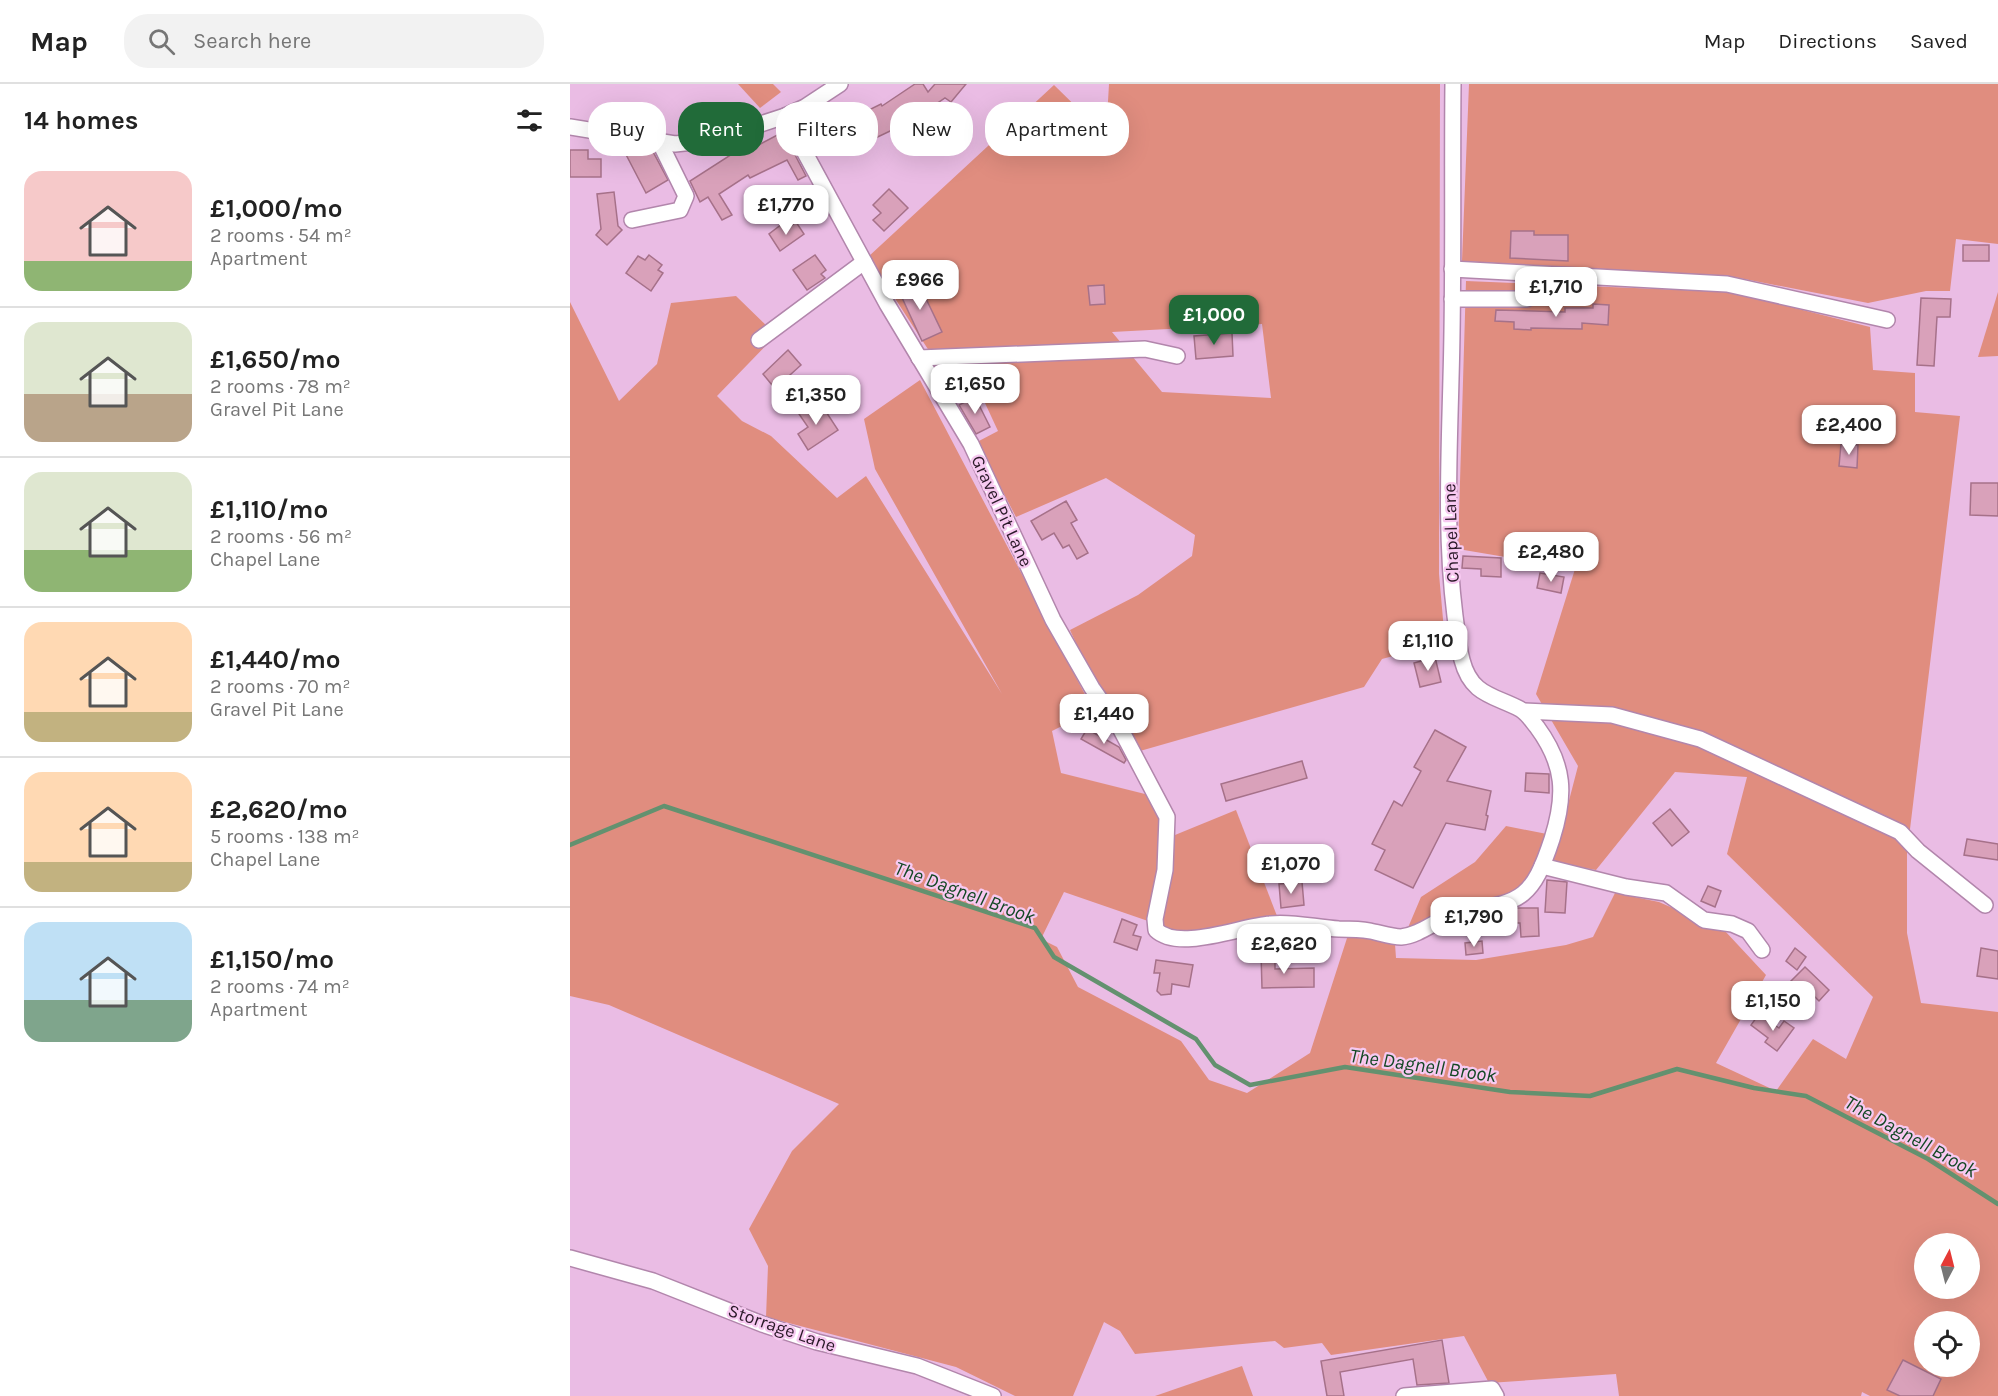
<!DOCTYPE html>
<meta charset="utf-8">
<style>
body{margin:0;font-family:Karla,sans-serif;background:#f2f2f2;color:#222;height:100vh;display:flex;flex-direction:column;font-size:22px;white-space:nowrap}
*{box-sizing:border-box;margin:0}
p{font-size:20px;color:#767676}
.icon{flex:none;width:33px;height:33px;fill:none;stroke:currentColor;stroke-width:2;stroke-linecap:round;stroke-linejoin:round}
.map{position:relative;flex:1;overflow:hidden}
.panel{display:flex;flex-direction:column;background:#fff;width:570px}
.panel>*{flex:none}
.top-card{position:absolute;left:18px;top:18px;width:570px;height:54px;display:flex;gap:12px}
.needle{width:39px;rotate:7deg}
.controls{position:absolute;left:1344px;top:1149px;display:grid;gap:12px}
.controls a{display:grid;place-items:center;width:66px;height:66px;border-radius:50%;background:#fff;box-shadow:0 6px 24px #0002;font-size:30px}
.price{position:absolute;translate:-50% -51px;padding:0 14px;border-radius:12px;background:#fff;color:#222;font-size:20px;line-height:39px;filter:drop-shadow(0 2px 3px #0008)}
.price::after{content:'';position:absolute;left:50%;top:36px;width:18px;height:14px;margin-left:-9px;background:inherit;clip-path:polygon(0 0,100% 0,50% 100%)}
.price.active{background:#216b39;color:#fff}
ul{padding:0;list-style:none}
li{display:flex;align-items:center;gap:18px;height:150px;padding:0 24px}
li+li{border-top:2px solid #e0e0e0}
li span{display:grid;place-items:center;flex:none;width:168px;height:120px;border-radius:18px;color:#555}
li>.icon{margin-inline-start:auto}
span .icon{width:72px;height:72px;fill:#fffc;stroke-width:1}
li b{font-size:26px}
h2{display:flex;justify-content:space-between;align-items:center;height:72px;padding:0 24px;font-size:26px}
.pill{padding:0 21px;border-radius:24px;background:#fff;box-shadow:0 6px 24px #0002;font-size:21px;line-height:54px}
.pill.active{background:#216b39;color:#fff}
header{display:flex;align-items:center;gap:36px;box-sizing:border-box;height:84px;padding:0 30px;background:#fff;border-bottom:2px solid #e0e0e0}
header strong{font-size:28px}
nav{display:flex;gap:33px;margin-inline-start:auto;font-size:21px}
.search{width:420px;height:54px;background:#f2f2f2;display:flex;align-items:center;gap:15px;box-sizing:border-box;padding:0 21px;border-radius:24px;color:#767676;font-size:22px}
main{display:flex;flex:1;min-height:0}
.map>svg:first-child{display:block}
.green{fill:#e08d7f;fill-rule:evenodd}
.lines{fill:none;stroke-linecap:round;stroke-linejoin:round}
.stream{stroke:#63916f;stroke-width:4.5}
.building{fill:#d9a1ba;stroke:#a67189;stroke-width:1.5}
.minor-casing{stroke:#b286ac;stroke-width:18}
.minor{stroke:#fff;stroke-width:15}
.labels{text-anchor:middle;stroke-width:4.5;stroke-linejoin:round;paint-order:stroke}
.street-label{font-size:18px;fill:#2a1928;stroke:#f7c9f1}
.water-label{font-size:20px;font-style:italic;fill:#134824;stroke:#f7c9f1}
</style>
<header>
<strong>Map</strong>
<div class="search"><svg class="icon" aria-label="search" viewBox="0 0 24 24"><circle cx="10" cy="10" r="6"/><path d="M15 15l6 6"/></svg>Search here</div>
<nav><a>Map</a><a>Directions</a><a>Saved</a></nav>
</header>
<main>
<section class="panel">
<h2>14 homes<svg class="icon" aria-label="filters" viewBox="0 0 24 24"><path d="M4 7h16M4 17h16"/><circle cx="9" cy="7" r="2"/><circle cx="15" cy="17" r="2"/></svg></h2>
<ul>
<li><span style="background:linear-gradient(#f6c9c9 75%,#8fb573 0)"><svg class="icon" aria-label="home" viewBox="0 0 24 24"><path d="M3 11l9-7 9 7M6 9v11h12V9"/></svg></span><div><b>£1,000/mo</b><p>2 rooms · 54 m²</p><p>Apartment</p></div></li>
<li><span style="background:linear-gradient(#dfe7d0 60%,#b9a48a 0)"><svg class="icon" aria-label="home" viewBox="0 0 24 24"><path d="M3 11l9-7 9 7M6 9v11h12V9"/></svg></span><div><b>£1,650/mo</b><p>2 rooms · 78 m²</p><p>Gravel Pit Lane</p></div></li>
<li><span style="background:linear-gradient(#dfe7d0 65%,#8fb573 0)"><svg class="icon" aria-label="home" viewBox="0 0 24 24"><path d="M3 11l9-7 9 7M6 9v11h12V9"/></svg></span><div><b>£1,110/mo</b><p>2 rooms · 56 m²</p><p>Chapel Lane</p></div></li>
<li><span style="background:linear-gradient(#ffd9b3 75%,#c2b280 0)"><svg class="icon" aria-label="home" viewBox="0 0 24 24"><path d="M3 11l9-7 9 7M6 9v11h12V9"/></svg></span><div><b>£1,440/mo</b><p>2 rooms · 70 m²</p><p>Gravel Pit Lane</p></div></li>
<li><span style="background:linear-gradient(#ffd9b3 75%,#c2b280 0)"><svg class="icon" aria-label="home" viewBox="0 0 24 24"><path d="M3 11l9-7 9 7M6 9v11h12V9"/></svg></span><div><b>£2,620/mo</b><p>5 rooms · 138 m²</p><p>Chapel Lane</p></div></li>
<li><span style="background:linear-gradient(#bfe0f5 65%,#7fa58c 0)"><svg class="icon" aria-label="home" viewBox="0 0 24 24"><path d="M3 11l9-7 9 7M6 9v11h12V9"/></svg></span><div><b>£1,150/mo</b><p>2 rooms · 74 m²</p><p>Apartment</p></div></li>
</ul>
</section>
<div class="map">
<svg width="1428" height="1312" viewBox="0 0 1428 1312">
<rect width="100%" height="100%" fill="#eabce4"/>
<!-- green -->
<g class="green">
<polygon points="168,0 203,0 211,8 190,24"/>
<path d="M539 0H870L869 490 875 558 812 575 794 603 570 667 520 590 500 546 568 511 622 472 625 451 536 394 446 433 407 358 428 347 408 304 385 310 365 276 298 173 484 1 536 52ZM692 240 701 314 592 308 542 248Z"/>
<polygon points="899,0 1428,0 1428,160 1386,155 1380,207 1356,207 1298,219 1164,193 892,177"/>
<path d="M896 197 1162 208 1300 243 1303 286 1345 289V328L1390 332 1337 770V849L1351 919 1428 928V1312H1300L1292 1308 1291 1312H1049L1046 1290 919 1299 894 1252 761 1271 752 1259 714 1264 705 1257 565 1270 550 1247 534 1238 503 1312H445L386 1283 196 1233 198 1182 179 1145 222 1067 269 1020 39 921 0 912V218L49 317 87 280 101 219 166 212 206 251 147 312 172 337 201 352 267 414 296 392 432 610 305 385 294 335 350 296 520 620 504 636 482 647 491 689 583 712C598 754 588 796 578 837L494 808 471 855 487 863 508 903 611 957 639 996 677 1009 740 969 778 851 825 860 826 874 906 876 996 861 1023 853 1045 809 1089 818 1155 847 1196 891 1146 979 1206 1007 1243 955 1276 975 1303 913 1157 770 1177 693 1105 688 1026 786 983 778 1008 682 966 610 1005 485 888 465ZM1354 1160H1400V1204H1354ZM1354 1238H1400V1282H1354Z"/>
<polygon points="1428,208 1428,272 1408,273"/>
<polygon points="666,726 707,832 635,850 614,850 591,843 605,751"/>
<polygon points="936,742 977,750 955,804 909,821 870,828 837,846 851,813 905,778"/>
<polygon points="672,1282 683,1312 585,1312"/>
</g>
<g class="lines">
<!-- stream -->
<polyline class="stream" points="0,761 94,722 465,844 484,873 626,955 645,981 680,1001 775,983 940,1008 1020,1012 1107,985 1184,1004 1236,1012 1358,1075 1428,1120"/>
</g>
<!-- building -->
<g class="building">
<polygon points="345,0 353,0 358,8 365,0 396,0 381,18 375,14 341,37 293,60 291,56 264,69 255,50 265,46 262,38 290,22 293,29 311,20 312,22"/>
<polygon points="213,48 236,92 228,96 217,76 180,94 178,91 149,110 162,131 152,136 138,113 130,118 120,97 176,61 179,66"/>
<polygon points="51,61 82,66 98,96 76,109"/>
<polygon points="0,66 18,66 18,75 31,75 31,93 0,93"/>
<polygon points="319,105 338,124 314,147 303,136 311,129 303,121"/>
<polygon points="44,108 48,142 52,146 37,161 26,151 31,145 27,110"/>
<polygon points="226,138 234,150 210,167 199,150 212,140 216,146"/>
<polygon points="941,147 964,147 964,151 998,151 998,177 940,174"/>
<rect x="1393" y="161" width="26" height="16"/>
<polygon points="79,171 92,181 88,186 93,189 81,207 56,189 68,172 75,176"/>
<polygon points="245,171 256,186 251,190 255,194 237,206 223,186"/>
<polygon points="347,196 372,248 352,257 328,205"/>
<polygon points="534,201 535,220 520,221 518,202"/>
<polygon points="1351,214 1381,215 1380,233 1367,233 1364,282 1347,281"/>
<polygon points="1023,220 1039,221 1038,241 1012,239 1012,245 961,244 961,246 944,245 944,238 925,237 926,226 995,228 995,224 1023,224"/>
<polygon points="662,249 663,272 626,275 624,252"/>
<polygon points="218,266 231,281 210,300 207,297 202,301 193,290"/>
<polygon points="405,313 420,343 406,350 389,321"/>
<polygon points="249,317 268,346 238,366 228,350 238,343 229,330"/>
<polygon points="1271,360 1288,361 1287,384 1269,382"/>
<polygon points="1401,399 1428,399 1428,432 1400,431"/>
<polygon points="496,417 507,436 501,439 518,469 507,475 499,461 493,464 484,449 472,456 461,437"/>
<polygon points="893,472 931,474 931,493 911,492 911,485 892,484"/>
<polygon points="970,489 994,493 991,509 967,504"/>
<polygon points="865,573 871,598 850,603 844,579"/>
<polygon points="517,645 549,663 556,676 554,679 511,655"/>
<polygon points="865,646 896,663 877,697 921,707 916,731 918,732 915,746 876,739 843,804 805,786 815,766 802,760 824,717 832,722 851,687 844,683"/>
<polygon points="732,677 737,694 656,717 651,700"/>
<polygon points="956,689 979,690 979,709 955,707"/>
<polygon points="1100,725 1119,748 1102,762 1083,739"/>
<polygon points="1397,755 1428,760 1428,776 1394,771"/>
<polygon points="977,796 997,798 995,829 975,828"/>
<polygon points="732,798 734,821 711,824 709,800"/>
<polygon points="1138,802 1151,807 1145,823 1131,817"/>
<polygon points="947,824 968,824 969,852 951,853 950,839 944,839 943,826"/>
<polygon points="552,835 567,841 563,851 571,853 567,866 544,858"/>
<polygon points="912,857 913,869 896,871 895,859"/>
<polygon points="1225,864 1236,873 1227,886 1216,877"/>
<polygon points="1411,864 1428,867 1428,895 1407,892"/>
<polygon points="705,868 705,885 744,884 744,903 692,904 691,869"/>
<polygon points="586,876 623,881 619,903 602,900 601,910 591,911 587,907 590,889 584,889"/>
<polygon points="1235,883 1259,906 1249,917 1243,911 1238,916 1220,898"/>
<polygon points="1189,930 1209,944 1214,937 1224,944 1207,967 1195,958 1198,954 1181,941"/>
<polygon points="872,1256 879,1299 847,1301 843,1275 770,1288 774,1312 757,1312 751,1277"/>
<polygon points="1333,1276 1371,1295 1363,1312 1330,1312 1317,1306"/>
</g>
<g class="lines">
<defs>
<g id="minor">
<path d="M215 32 317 220 401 360 483 536 522 604 550 644 597 733 595 786 585 835 586 846C609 868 671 842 700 840 722 837 747 844 769 845 779 845 790 845 800 847 810 849 822 853 831 853 852 851 869 833 889 829 950 817 961 819 982 755 996 711 995 681 967 643 962 637 957 629 950 625 923 611 901 611 892 576 888 562 887 546 885 532 875 454 879 374 881 294 884 196 882 98 883 0"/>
<polyline points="0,43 105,60 142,56 215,32 235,23 270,0"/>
<polyline points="62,136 110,126 116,112 89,57"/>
<polyline points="882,185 1157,200 1317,236"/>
<polyline points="882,215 957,215"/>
<polyline points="189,256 294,178"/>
<polyline points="349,274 575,265 607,272"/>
<polyline points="954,627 1042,631 1130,655 1330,748 1348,767 1415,821"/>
<polyline points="972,782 1056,803 1096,809 1134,836 1162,840 1178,847 1192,866"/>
<polyline points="0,1174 83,1197 192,1240 247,1258 347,1282 423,1312"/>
<polyline points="834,1312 922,1305 926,1312"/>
</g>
</defs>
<!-- minor casing -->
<use href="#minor" class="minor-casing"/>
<!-- minor -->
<use href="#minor" class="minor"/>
</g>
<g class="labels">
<!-- street labels -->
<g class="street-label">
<text transform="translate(432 427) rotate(65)" y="6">Gravel Pit Lane</text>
<text transform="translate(881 449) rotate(-92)" y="6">Chapel Lane</text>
<text transform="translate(212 1244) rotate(19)" y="6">Storrage Lane</text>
</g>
<!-- water labels -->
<g class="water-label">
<text transform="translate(395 808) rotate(20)" y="7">The Dagnell Brook</text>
<text transform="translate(853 981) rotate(8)" y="7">The Dagnell Brook</text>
<text transform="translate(1341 1052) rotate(29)" y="7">The Dagnell Brook</text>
</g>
</g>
</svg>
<div class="controls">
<a><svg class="needle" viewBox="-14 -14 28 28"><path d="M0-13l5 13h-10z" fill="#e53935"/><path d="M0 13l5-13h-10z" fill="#767676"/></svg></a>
<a><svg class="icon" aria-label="locate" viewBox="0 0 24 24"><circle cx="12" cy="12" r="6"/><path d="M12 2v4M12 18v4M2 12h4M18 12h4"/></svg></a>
</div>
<b class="price" style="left:216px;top:152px">£1,770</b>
<b class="price" style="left:350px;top:227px">£966</b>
<b class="price" style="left:986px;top:234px">£1,710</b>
<b class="price active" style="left:644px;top:262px">£1,000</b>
<b class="price" style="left:405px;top:331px">£1,650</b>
<b class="price" style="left:246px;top:342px">£1,350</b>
<b class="price" style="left:1279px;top:372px">£2,400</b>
<b class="price" style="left:981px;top:499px">£2,480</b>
<b class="price" style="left:858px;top:588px">£1,110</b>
<b class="price" style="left:534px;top:661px">£1,440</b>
<b class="price" style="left:721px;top:811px">£1,070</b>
<b class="price" style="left:904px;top:864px">£1,790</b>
<b class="price" style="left:714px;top:891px">£2,620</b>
<b class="price" style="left:1203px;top:948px">£1,150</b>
<div class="top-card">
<a class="pill">Buy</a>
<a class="pill active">Rent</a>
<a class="pill">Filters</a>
<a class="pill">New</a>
<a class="pill">Apartment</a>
</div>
</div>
</main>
